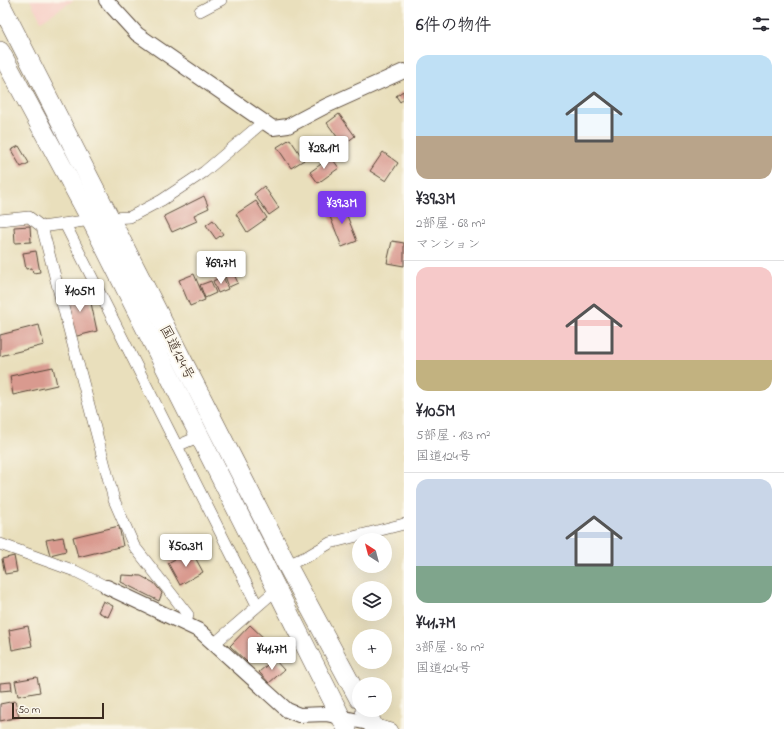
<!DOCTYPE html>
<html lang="ja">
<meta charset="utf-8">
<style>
body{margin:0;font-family:"Indie Flower","Klee One",sans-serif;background:#f7f7f7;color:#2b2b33;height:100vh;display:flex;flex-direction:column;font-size:15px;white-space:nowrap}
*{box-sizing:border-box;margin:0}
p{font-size:13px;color:#7c7c81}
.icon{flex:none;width:22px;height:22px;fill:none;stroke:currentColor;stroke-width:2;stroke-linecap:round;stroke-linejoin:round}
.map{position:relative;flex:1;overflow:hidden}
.side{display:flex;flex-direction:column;background:#fff;width:380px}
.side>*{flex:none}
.needle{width:26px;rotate:324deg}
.buttons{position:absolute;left:352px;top:533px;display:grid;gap:8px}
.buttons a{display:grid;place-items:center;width:40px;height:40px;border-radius:50%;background:#fff;box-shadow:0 4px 16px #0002;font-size:20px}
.scale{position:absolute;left:12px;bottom:10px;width:92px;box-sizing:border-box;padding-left:4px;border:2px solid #3b2a1e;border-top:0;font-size:11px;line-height:14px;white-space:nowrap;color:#3b2a1e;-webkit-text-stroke:3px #fbf7ec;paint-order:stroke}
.price{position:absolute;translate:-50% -34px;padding:0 9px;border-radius:4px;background:#fff;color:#222;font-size:13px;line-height:26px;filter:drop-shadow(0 1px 2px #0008)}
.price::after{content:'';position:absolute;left:50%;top:24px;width:12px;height:9px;margin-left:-6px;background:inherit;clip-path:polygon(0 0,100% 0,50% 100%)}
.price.current{background:#7c3aed;color:#fff}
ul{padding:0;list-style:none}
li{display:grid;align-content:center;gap:8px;height:212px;padding:0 12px}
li+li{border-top:1px solid #e1e1e2}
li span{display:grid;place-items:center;height:124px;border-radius:12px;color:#555}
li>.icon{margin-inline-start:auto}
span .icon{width:72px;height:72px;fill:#fffc;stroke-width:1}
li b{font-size:17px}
h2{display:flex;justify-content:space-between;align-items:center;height:48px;padding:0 12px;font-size:17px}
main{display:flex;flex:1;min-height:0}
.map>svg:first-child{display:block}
.built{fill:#f7d1c8}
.building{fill:#d99a8f}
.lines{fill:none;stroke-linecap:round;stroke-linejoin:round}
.minor-casing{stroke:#554536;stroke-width:12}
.tertiary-casing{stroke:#554536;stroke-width:16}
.trunk-casing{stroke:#554536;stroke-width:20}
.minor{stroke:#fff;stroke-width:11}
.tertiary{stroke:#fff;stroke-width:14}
.trunk{stroke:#fff;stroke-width:19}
.labels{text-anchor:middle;stroke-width:4;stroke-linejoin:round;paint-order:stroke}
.street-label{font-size:14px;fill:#3b2a1e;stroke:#fbf7ec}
</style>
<main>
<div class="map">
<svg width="404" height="729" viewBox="0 0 404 729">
<rect width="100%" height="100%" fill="#fbf7ec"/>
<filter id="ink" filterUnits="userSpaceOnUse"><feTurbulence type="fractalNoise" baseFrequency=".025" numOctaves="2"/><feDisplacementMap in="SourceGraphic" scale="8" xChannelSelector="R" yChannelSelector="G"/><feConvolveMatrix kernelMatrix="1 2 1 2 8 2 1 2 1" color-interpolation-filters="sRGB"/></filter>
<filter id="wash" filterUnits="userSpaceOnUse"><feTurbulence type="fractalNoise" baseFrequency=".012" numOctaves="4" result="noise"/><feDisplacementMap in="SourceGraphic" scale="16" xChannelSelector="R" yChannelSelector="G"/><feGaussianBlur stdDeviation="0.9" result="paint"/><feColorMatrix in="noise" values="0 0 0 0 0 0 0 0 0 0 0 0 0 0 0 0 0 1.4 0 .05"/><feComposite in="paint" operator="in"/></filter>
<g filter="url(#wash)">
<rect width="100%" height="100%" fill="#e9dfbc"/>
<!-- built -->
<polygon class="built" points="30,0 74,0 41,21"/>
<g id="blocks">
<!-- building -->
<g class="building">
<polygon points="403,91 404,99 400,102 396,96"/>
<polygon points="339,114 355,136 343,145 327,123"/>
<polygon points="290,139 304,160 291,168 277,147"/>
<polygon points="19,146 29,163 21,167 11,150"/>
<polygon points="383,152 398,163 386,181 370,171"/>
<polygon points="331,157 339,168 318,183 310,172"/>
<polygon points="264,186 279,208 269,215 254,194"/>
<polygon points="204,196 209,208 194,215 197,221 172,232 164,216"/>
<polygon points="256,201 267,218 247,232 236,214"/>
<polygon points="342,203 357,241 342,247 327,209"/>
<polygon points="213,220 223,234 216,239 206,225"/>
<polygon points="30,226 31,242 15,243 14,227"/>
<polygon points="392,241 404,243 404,266 387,263"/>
<polygon points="36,251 40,272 33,273 32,268 26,269 23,253"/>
<polygon points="233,272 238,283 229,287 225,276"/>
<polygon points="194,274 205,300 190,306 179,280"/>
<polygon points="223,276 228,289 218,293 213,281"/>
<polygon points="211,281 216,293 205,298 200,285"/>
<polygon points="88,289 97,331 73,337 62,296"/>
<polygon points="39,325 44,345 0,356 0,335"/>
<polygon points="53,367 57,385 13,395 10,376"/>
<polygon points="119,526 123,546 78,557 73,537"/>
<polygon points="63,537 66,551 50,555 46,540"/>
<polygon points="191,550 203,572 180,585 168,563"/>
<polygon points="14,556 17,572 5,574 2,559"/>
<polygon points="122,575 141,576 154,583 162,593 159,601 121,582"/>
<polygon points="103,601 113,606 108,617 98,612"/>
<polygon points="250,625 267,641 247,662 230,646"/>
<polygon points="28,626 32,646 12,650 9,630"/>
<polygon points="274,659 284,670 269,683 259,672"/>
<polygon points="37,677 40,692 18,696 15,681"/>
<polygon points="11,682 12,690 0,691 0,683"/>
<polygon points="15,701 19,717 0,721 0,704"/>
</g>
</g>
</g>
<g filter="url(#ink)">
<use href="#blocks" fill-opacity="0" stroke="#554536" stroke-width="1"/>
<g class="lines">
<defs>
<g id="minor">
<polyline points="200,11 221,0"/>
<polyline points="111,218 130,217 162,200 204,172 263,122"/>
<polyline points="0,220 29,217 42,227 114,500 134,546 188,615 186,623"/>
<polyline points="65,224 257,605"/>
<polyline points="42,227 91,220"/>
<polyline points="177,446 200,436"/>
<polyline points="0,544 75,571 107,587"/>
<polyline points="287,565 308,556 330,543 404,524"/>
<polyline points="214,644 277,589"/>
<polyline points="373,724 392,729"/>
</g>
<g id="tertiary">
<polyline points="106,0 137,34 273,128 288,126 326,106 404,71"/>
<polyline points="107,587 200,631 287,710 299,715 326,714 373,724"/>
</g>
<g id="trunk">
<polyline points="0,3 287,565 359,699"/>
<polyline points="0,51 91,220 347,729"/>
<polyline points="365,710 375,729"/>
</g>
</defs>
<!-- minor casing -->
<use href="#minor" class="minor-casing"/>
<!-- tertiary casing -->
<use href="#tertiary" class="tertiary-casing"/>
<!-- trunk casing -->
<use href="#trunk" class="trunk-casing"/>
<!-- minor -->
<use href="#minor" class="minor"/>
<!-- tertiary -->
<use href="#tertiary" class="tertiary"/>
<!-- trunk -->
<use href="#trunk" class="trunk"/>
</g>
</g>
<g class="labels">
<!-- street labels -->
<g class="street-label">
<text transform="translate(178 352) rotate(63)" y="5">国道124号</text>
</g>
</g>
</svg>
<div class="buttons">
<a><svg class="needle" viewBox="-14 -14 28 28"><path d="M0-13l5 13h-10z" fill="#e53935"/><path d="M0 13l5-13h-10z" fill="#7c7c81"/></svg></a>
<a><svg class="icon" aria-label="layers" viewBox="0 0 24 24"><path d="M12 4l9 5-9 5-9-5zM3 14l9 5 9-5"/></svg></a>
<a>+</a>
<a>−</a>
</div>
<div class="scale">50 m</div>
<b class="price" style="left:324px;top:170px">¥28.1M</b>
<b class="price current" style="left:342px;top:225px">¥39.3M</b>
<b class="price" style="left:221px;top:285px">¥69.7M</b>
<b class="price" style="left:80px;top:313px">¥105M</b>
<b class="price" style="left:186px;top:568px">¥50.3M</b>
<b class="price" style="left:272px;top:671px">¥41.7M</b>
</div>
<section class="side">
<h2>6件の物件<svg class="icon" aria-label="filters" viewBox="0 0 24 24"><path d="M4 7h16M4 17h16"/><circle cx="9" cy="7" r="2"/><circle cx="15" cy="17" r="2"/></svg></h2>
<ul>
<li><span style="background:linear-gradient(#bfe0f5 65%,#b9a48a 0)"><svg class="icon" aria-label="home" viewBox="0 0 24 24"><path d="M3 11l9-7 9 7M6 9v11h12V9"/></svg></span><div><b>¥39.3M</b><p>2部屋 · 68 m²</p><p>マンション</p></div></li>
<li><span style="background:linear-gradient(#f6c9c9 75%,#c2b280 0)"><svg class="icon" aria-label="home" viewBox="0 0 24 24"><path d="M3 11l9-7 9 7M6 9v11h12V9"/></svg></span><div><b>¥105M</b><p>5部屋 · 183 m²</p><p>国道124号</p></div></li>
<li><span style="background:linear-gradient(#c9d6e8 70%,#7fa58c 0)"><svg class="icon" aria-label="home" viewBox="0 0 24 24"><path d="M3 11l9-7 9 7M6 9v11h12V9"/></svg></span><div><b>¥41.7M</b><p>3部屋 · 80 m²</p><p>国道124号</p></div></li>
</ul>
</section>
</main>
